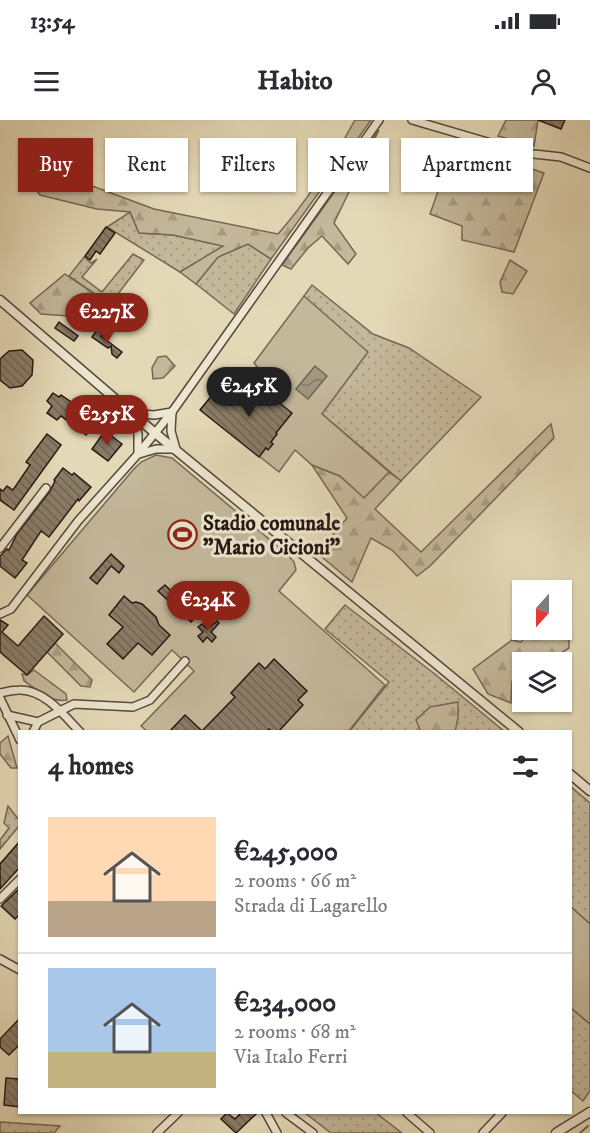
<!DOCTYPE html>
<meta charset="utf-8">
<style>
body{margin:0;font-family:"IM FELL DW Pica",serif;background:#f7f7f7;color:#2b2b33;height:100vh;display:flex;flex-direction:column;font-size:22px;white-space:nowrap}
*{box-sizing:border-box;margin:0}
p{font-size:20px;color:#7c7c81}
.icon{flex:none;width:33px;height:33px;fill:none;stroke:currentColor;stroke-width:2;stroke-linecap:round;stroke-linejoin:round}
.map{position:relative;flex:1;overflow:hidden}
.panel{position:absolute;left:18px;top:610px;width:554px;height:384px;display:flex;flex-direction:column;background:#fff;border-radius:0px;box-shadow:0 2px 4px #0004}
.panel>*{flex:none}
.banner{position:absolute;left:18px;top:18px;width:555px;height:54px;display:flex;gap:12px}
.needle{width:39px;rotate:201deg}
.tools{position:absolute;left:512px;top:460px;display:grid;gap:12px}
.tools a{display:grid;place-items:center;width:60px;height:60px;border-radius:0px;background:#fff;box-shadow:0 2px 4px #0004;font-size:30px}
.price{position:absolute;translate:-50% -51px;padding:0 14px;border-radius:21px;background:#8f2418;color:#fff;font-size:20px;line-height:39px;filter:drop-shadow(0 2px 3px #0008)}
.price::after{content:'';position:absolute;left:50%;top:36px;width:18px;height:14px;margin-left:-9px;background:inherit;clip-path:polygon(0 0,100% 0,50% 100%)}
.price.current{background:#222;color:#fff}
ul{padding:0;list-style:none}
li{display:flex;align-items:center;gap:18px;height:150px;padding:0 30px}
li+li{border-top:2px solid #e1e1e2}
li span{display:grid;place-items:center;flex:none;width:168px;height:120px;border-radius:0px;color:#555}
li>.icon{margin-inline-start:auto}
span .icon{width:72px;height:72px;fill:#fffc;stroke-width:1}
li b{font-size:26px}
h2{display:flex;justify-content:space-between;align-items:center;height:72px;padding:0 30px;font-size:26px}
.chip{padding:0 21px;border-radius:0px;background:#fff;box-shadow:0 2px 4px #0004;font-size:21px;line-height:54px}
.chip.current{background:#8f2418;color:#fff}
.status{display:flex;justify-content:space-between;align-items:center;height:42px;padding:0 30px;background:#fff;direction:ltr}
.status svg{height:16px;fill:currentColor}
header{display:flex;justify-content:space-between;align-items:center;height:78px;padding:0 30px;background:#fff;font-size:27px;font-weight:700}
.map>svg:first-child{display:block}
.grass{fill:url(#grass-dots);stroke:#756856;stroke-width:1.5}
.forest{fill:url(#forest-firs);stroke:#756856;stroke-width:1.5}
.pitch{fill:#c4b89b;stroke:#756856;stroke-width:1.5}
.water{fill:url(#water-waves);stroke:#716453;stroke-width:1.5}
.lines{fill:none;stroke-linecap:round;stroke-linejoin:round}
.stream{stroke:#716453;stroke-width:2}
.building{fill:url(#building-back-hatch);stroke:#261711;stroke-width:1.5}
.minor-casing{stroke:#56483a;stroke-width:10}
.tertiary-casing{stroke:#56483a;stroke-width:11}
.minor{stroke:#ede6d0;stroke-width:7}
.tertiary{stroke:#ede6d0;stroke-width:8}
.labels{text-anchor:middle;stroke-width:6;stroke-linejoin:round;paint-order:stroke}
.poi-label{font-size:21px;font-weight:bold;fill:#261711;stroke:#ede6d0;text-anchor:start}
</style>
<div class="status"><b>13:54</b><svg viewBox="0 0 49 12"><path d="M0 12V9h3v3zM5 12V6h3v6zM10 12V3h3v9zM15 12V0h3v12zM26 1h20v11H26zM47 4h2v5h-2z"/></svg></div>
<header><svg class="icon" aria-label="menu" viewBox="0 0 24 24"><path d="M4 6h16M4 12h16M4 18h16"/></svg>Habito<svg class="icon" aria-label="person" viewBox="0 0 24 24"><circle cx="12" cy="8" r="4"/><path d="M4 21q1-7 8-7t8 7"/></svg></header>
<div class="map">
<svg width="590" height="1013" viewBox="0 0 590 1013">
<defs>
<pattern id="grass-dots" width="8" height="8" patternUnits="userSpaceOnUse" patternTransform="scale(1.5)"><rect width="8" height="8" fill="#c4b89b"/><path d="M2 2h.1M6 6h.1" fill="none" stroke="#a89d84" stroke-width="1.8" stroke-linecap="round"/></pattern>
<pattern id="forest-firs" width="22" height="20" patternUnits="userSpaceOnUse" patternTransform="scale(1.5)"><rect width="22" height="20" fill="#c4b89b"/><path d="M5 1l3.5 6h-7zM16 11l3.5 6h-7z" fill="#a89d84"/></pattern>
<pattern id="water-waves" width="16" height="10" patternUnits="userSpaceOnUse" patternTransform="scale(1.5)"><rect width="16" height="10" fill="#a3977f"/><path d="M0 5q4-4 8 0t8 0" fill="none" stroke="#857a67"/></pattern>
<pattern id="building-back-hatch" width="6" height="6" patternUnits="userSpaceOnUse" patternTransform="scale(1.5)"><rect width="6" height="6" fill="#897c67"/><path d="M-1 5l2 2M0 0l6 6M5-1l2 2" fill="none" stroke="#706553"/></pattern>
</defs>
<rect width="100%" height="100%" fill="#e4d9b7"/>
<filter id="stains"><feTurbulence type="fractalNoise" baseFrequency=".00333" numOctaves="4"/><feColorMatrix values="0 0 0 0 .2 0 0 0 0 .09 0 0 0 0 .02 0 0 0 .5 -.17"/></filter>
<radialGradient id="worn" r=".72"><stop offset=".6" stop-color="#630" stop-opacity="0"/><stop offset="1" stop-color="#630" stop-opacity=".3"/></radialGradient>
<!-- grass -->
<g class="grass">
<polygon points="130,92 139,113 173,115 224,126 180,152 107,107"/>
<polygon points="248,124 271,139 234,194 196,164 218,137"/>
<polygon points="133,134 144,140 114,179 132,192 120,191 69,156 84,137 91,143 97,139 82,157 102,172"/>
<polygon points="312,165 373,214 409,228 481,277 401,361 322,294 304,176"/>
<polygon points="345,485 436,555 505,612 349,612 389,562 325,509"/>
<polygon points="570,666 590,683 590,804 570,786"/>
<polygon points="8,686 19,700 19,706 0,729 0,720 9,708 4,703"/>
<polygon points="570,887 590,904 590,971 583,981 570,970"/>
<polygon points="305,993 376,993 402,1013 331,1013"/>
<polygon points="0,1002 60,1006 54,1013 0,1013"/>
</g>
<!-- forest -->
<g class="forest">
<path d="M355 0H371L271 139 248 124 218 137 196 164 180 152 223 126 173 115 139 113 130 92 97 89 40 75 24 54 28 42 154 89 278 114C309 79 333 40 355 0Z"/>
<polygon points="506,0 538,0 534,26 498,16"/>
<polygon points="379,10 334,103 356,134 348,144 322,116 308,128 291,149 282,145"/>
<polygon points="455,23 544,53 514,132 462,120 462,106 430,94"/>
<polygon points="510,140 527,151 513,174 502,172 500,162"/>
<polygon points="65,154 119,191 132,192 133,196 117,209 69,196 41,194 30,183"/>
<polygon points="166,236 175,246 163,258 153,259 152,248 158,237"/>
<polygon points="551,304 554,318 430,446 417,456 392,430 371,418 352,462 317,433 347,398 312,345 340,356 364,377 389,352 401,361 375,389 421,432"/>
<polygon points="561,488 569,501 569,528 546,543 522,543 522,557 512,561 511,583 488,574 473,549 512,520 521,522 531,510 561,510"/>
<polygon points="55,523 92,560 90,567 81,566 47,532"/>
<path d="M34 550 66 574 67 580C51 583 37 570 24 561L22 554 27 555Z"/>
<polygon points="458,582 458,598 455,612 421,612 416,600 430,587"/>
<polygon points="8,616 17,648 11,648 0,634 0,623"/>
</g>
<!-- pitch -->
<g class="pitch">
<polygon points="304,176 368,232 322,294 389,352 364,378 340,356 312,345 295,330 279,352 201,290 216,273 232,286 262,253 254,243"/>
<polygon points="156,335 172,338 287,434 294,442 296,450 279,471 385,565 348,612 148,612 141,606 194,551 172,530 134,572 27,475 133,350 141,342"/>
<polygon points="570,786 590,804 590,904 570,887"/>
</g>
<!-- water -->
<polygon class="water" points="315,246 327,256 308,279 296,269"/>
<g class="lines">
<!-- stream -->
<polyline class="stream" points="580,1013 588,1006"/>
</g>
<!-- building -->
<g class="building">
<polygon points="538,0 565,0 561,9"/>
<polygon points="106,107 115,113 100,134 96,131 90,140 85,136"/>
<polygon points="59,202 78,216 74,221 55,208"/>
<polygon points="97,210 103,214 101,216 122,232 117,238 112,234 111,226 108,228 92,217"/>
<polygon points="22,230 33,240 32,255 22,266 10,268 0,260 0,239 9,231"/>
<polygon points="253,262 292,293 276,313 277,314 271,322 273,324 268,330 266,328 259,337 200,290 213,274 227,285 234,277 238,281"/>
<polygon points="53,273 59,277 61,275 71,282 68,286 94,304 86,315 61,296 57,300 47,293 52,286 47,281"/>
<polygon points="105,311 122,324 108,341 92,329"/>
<polygon points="47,314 61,325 14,390 0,380 0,369 3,371 7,366 13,370 30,345 26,342"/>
<polygon points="63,348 72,355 74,353 91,367 79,381 78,379 49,417 41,411 22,440 27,443 15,458 0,446 0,436 7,429 9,430 17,414 50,371 55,361 54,360"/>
<polygon points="111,434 124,446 119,453 111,446 97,464 90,458"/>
<polygon points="165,465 177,477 180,474 199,493 191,502 158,471"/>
<polygon points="124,476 132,483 136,482 142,484 156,497 159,505 170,515 152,535 138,523 123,539 107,524 123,507 109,495"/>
<polygon points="44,496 63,514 27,555 0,532 0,500 8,505 2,512 18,526"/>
<polygon points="217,501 219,503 211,512 216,517 212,522 207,517 203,522 198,516 203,512 198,507 202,504 207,509"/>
<polygon points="274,539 307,571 298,580 303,585 278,612 272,612 269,609 266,612 169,612 185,595 202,611 235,577 231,573 259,543 265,549"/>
<polygon points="20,721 20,747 0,769 0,744"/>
<polygon points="20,768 20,794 15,799 1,786"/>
<polygon points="20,898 20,924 9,935 0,927 0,919"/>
<polygon points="6,958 20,959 20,987 4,985"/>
<polygon points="227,993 235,999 241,993 257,993 236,1013 221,999"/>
</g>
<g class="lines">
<defs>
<g id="minor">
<polyline points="412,0 525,33 561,37 590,48"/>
<polyline points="138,334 138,314 132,293 154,295 172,292"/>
<polyline points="139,334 156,329 176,329 171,311 172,292"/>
<polyline points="0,428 46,368"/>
<polyline points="0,494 11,489 78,401 138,334 172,292 379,0"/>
<path d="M0 573C6 572 13 570 19 570 44 569 64 595 80 612"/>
<polyline points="0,578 20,620"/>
<polyline points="7,595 38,602"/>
<polyline points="33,612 38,602 74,584 133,587 150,580 185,541"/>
<polyline points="0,779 20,759"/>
<polyline points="0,839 20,850"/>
<polyline points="266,993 277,1013"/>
<polyline points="286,993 313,1013"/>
<polyline points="407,993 430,1013"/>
<polyline points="157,1013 178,993"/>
<polyline points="483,1013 502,993"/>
</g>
<g id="tertiary">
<polyline points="0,180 155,313 519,612"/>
<polyline points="570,654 590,671"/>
<polyline points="556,1013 590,992"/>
</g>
</defs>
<!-- minor casing -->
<use href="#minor" class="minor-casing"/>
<!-- tertiary casing -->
<use href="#tertiary" class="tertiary-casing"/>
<!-- minor -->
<use href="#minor" class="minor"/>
<!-- tertiary -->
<use href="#tertiary" class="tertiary"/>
</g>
<!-- icons -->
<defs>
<symbol id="stadium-ring" viewBox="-11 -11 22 22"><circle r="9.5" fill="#ede6d0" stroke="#8f2418" stroke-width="1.5"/><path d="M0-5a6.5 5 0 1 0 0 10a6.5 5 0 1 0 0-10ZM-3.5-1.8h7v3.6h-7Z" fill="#8f2418"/></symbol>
</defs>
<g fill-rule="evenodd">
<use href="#stadium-ring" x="166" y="398" width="33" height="33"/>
</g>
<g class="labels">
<!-- poi labels -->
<g class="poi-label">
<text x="203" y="410">Stadio comunale<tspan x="203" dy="24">"Mario Cicioni"</tspan></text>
</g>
</g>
<rect width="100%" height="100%" filter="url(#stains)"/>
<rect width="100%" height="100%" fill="url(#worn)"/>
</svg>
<div class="tools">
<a><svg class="needle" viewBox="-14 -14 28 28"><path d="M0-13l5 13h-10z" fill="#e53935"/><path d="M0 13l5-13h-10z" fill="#7c7c81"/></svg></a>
<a><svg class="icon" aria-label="layers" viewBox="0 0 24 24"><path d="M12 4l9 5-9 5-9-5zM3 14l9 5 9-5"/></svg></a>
</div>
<b class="price" style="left:107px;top:224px">€227K</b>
<b class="price current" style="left:249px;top:298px">€245K</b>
<b class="price" style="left:107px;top:326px">€255K</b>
<b class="price" style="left:208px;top:512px">€234K</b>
<div class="banner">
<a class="chip current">Buy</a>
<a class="chip">Rent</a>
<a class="chip">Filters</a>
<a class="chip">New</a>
<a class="chip">Apartment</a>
</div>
<section class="panel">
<h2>4 homes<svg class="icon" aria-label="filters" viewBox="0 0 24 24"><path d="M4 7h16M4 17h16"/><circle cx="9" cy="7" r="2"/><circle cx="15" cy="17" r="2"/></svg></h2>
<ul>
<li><span style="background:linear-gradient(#ffd9b3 70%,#b9a48a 0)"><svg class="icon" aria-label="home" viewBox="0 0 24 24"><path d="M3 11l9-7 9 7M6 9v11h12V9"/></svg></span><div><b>€245,000</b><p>2 rooms · 66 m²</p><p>Strada di Lagarello</p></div></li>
<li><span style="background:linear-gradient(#a9c7e8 70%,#c2b280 0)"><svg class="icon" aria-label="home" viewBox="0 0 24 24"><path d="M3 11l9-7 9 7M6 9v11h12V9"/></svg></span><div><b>€234,000</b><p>2 rooms · 68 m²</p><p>Via Italo Ferri</p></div></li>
</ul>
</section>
</div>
